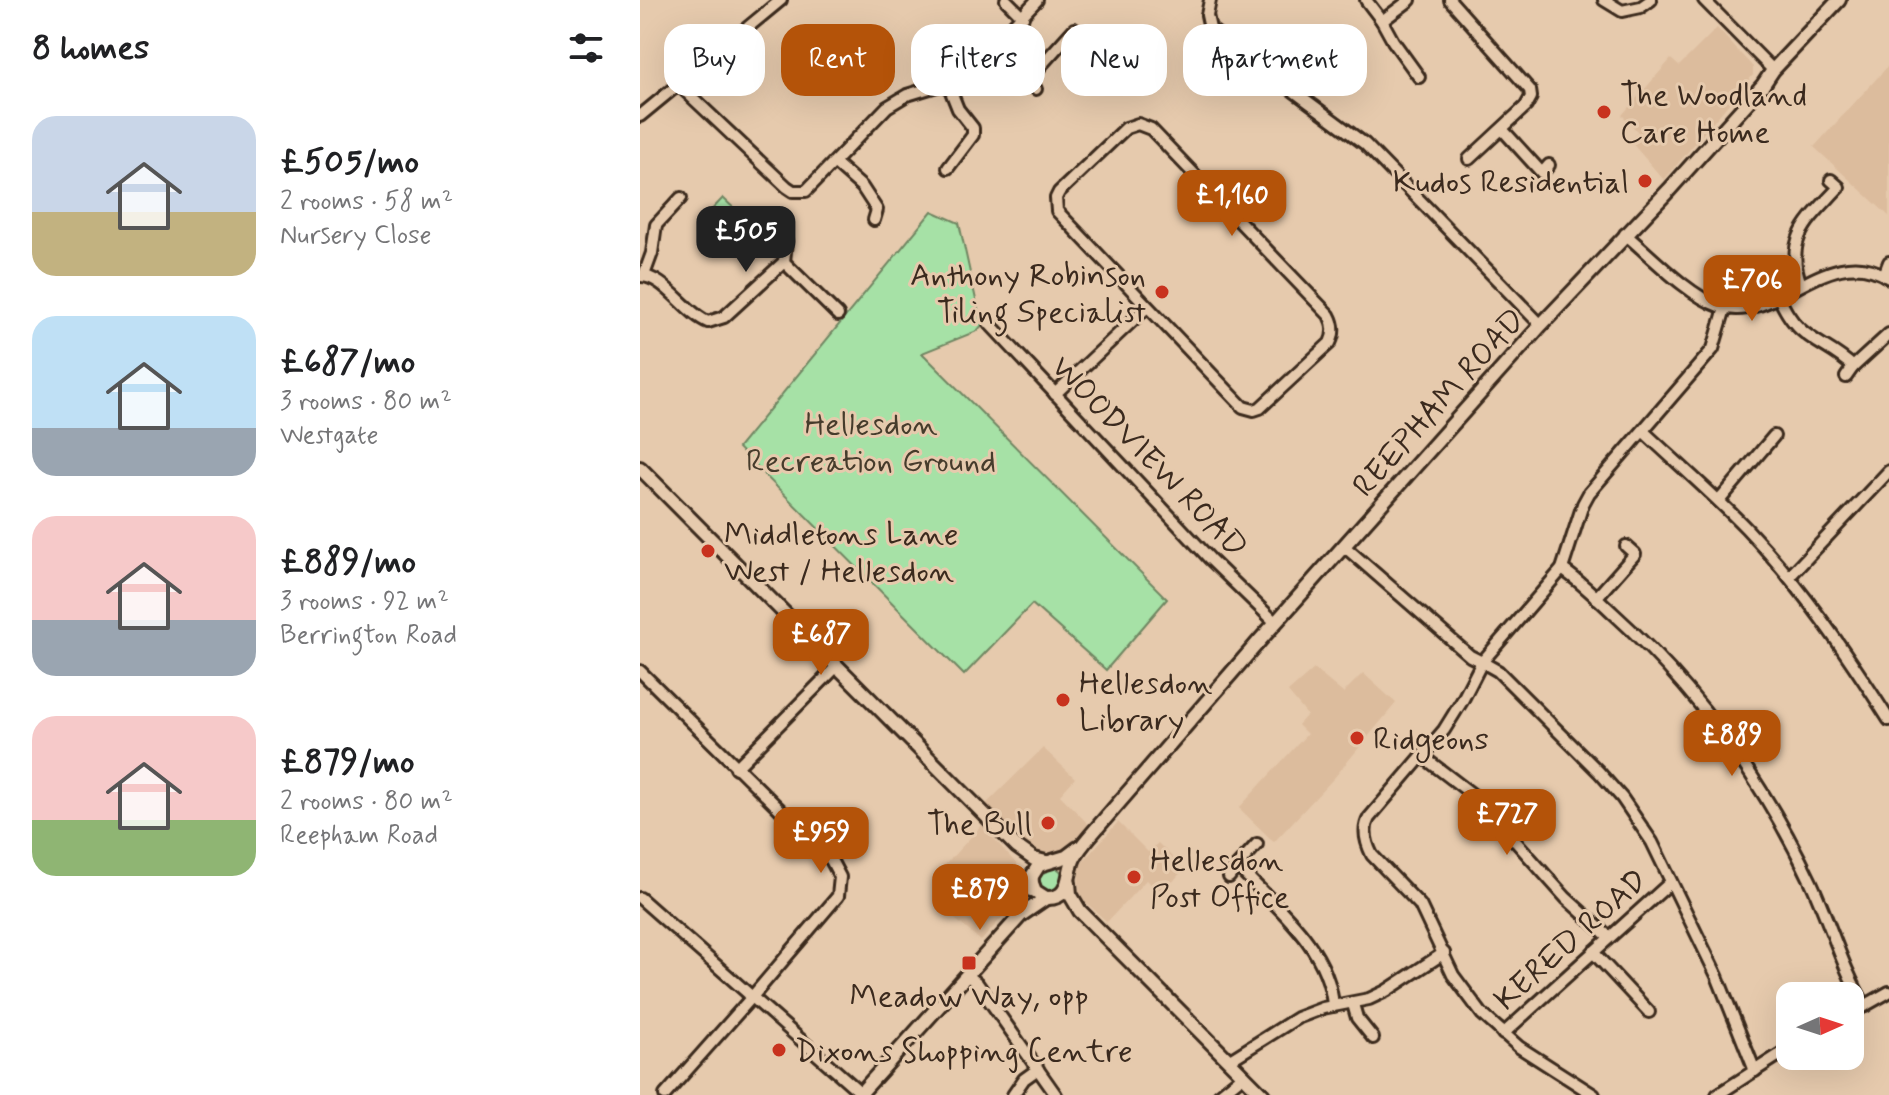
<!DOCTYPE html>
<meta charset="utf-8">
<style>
body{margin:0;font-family:Mynerve,sans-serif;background:#f6f6f6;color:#202124;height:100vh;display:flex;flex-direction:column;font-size:30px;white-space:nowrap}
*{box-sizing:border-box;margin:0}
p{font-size:26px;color:#757577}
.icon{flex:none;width:44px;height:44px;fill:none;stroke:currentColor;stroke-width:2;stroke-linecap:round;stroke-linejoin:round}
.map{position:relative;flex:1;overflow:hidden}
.panel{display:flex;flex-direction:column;background:#fff;width:640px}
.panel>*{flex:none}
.guide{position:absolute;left:24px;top:24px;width:760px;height:72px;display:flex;gap:16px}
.needle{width:52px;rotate:87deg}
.controls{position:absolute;left:1136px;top:982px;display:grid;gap:16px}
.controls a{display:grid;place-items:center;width:88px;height:88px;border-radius:16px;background:#fff;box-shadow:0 8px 32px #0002;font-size:40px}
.price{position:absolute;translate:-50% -68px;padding:0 18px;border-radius:16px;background:#b45309;color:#fff;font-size:26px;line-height:52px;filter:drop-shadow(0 2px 4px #0008)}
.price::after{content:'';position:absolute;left:50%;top:48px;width:24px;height:18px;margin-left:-12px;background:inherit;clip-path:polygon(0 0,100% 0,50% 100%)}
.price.on{background:#222;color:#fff}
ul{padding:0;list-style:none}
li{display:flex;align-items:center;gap:24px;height:200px;padding:0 32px}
li span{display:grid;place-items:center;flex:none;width:224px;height:160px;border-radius:24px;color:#555}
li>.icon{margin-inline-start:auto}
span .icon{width:96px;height:96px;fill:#fffc;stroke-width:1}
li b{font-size:34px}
h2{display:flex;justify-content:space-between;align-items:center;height:96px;padding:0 32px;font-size:34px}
.chip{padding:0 28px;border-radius:24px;background:#fff;box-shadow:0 8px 32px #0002;font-size:28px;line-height:72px}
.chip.on{background:#b45309;color:#fff}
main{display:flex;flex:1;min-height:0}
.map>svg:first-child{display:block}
.built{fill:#dcbc9d}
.green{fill:#a6e1a6;stroke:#708662;stroke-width:2}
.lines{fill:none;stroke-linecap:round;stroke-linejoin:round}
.minor-casing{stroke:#3b2a1e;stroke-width:16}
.tertiary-casing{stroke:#3b2a1e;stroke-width:18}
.minor{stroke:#e6caad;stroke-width:10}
.tertiary{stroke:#e6caad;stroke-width:12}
.poi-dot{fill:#c8321e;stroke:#e6caad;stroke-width:3}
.labels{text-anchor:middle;stroke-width:6;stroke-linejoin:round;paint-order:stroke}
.poi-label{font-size:32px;fill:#3b2a1e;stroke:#e6caad;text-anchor:start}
.street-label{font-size:32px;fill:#3b2a1e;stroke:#e6caad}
.park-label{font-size:32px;fill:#463c2c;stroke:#e6caad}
</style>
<main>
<section class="panel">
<h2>8 homes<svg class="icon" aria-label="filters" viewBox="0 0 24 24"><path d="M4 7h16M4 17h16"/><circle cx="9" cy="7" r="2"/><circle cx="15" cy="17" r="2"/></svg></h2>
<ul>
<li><span style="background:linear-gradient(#c9d6e8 60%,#c2b280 0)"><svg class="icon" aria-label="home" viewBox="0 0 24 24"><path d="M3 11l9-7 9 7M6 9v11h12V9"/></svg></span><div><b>£505/mo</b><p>2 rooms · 58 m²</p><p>Nursery Close</p></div></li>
<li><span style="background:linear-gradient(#bfe0f5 70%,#9aa5b1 0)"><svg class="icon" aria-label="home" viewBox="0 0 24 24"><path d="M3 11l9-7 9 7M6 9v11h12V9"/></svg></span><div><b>£687/mo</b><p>3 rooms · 80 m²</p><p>Westgate</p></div></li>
<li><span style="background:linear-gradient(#f6c9c9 65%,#9aa5b1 0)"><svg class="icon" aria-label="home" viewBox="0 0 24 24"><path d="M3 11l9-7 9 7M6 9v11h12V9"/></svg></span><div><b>£889/mo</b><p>3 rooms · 92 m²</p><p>Berrington Road</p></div></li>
<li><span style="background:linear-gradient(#f6c9c9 65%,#8fb573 0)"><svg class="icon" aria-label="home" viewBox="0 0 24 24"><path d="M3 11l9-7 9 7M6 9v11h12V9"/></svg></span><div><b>£879/mo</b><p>2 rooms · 80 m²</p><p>Reepham Road</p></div></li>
</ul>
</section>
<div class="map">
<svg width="1249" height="1095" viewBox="0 0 1249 1095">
<rect width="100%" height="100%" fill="#e6caad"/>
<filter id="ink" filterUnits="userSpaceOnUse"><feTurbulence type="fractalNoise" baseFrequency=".0125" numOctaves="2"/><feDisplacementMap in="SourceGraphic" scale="16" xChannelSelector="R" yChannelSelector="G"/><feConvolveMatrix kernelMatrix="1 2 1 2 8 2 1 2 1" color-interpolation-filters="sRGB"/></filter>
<g filter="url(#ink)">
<!-- built -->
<g class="built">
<polygon points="1077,28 1113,67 1113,75 1024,180 990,141 998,132 982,115 1031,59 1039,66"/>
<polygon points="1249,65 1249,216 1174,147"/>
<polygon points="674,669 703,693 723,673 756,703 694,778 634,842 599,808 667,734 658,725 667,715 648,692"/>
<polygon points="403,748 435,778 420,795 450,826 438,841 423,852 392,853 343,807"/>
<polygon points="478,822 508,852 518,843 544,869 521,895 506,880 467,922 440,897 438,867"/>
<polygon points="342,825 380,868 380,897 341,941 302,908 322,885 303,867"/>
</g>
<!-- green -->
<g class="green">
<polygon points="83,198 100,214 78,233 64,218"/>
<polygon points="292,211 319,223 340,318 344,323 337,331 282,353 527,599 466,670 392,604 324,675 98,448"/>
<circle cx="411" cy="880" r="13"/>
</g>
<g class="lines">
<defs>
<g id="minor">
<polyline points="366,0 383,17"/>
<polyline points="570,0 567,15 570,29 725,144 901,325"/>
<polyline points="726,0 742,21 770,0"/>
<polyline points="810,0 890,90 891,97 886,106 829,159"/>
<polyline points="964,0 982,11 1001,7 1011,0"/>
<polyline points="1064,0 1133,70"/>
<polyline points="742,21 753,41 779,77"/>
<polyline points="352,50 396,89"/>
<polyline points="387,81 434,29"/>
<polyline points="308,84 318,109 333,128 333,135 308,168"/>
<polyline points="39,85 147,187 153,191 166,191 247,107 267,95 323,78 397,0"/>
<polyline points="0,116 141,0"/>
<path d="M498 124 511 129 689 315C694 324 695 333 690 343L620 408 614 410 603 407 417 211 416 198 419 192 486 128Z"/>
<polyline points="862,129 902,173 909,165"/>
<polyline points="195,163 222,187 237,210 234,220"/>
<path d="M985 234C1010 255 1049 296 1079 306 1137 326 1187 238 1249 278"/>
<polyline points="144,262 146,241"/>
<polyline points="4,275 12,253 16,225 41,198"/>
<polyline points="1244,275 1249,262"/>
<path d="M0 276C24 275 45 313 68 322L84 317 144 262 198 315"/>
<path d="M1161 284C1143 238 1170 219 1199 187L1191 180"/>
<path d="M1138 296C1144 308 1150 320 1160 329 1176 344 1196 350 1213 367L1206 377"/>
<polyline points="1085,308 1073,349 949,493 943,504 922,569 842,662 858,671 959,772 982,798 1012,842 1077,976 1115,1071"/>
<polyline points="349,323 570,559 636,623"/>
<polyline points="1213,367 1249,334"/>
<polyline points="415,394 507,307"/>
<path d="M1003 431C1037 463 1073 494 1106 528 1161 586 1206 652 1249 720"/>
<polyline points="1079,501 1134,436"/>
<path d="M705 547 830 656 842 662 822 701 804 730 729 818C722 830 726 843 732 855L780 905 813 975 842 1014 879 1047 954 1095"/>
<path d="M922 569C940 581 957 598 973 613 1056 688 1123 781 1171 882 1190 923 1202 967 1225 1006"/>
<polyline points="1149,577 1249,471"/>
<polyline points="956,598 995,554 986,546"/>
<polyline points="0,671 191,860 200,877 198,896 112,997 25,1095"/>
<polyline points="782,756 837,798 926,898 969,937"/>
<polyline points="96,768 196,667"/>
<polyline points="597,866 617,844"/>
<path d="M589 877 597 866C635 906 689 947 693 1006"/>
<polyline points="0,898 221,1093"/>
<polyline points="953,952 1009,1012"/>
<polyline points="327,975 337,983 416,1095"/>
<polyline points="713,1004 717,1018 733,1038"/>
<polyline points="1210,1014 1249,992"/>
<polyline points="863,1034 1031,882"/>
<polyline points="590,1060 657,1018 683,1008 729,999 746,991 804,953"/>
<polyline points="373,1095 384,1079 398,1069"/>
<polyline points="579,1095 604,1075"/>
<polyline points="1077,1095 1150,1048"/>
</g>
<g id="tertiary">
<polyline points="0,468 377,847 394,859 406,862"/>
<path d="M392 883 395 891 406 898C432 899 426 875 434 858 438 850 444 843 450 836L621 639 901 325 1029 190 1123 85 1133 70 1199 0"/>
<polyline points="429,883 430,894 440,911 623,1095"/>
<polyline points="391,890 392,876 399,865 426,857 438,848"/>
<polyline points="219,1095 381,915 406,898"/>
</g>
</defs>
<!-- minor casing -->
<use href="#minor" class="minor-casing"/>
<!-- tertiary casing -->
<use href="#tertiary" class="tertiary-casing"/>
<!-- minor -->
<use href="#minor" class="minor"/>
<!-- tertiary -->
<use href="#tertiary" class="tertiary"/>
</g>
</g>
<!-- markers -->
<g class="poi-dot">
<circle cx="964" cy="112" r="8"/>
<circle cx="1005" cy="181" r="8"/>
<circle cx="522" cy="292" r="8"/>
<circle cx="68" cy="551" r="8"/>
<circle cx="423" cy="700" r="8"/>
<circle cx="717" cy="738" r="8"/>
<circle cx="408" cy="823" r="8"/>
<circle cx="494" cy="877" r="8"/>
<rect x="321" y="955" width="16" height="16" rx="4"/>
<circle cx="139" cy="1050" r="8"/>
</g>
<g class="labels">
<!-- poi labels -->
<g class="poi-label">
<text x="980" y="105">The Woodland<tspan x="980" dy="37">Care Home</tspan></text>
<text x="989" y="192" text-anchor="end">Kudos Residential</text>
<text x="506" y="285" text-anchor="end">Anthony Robinson<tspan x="506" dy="37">Tiling Specialist</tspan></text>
<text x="84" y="544">Middletons Lane<tspan x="84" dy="37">West / Hellesdon</tspan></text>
<text x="439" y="693">Hellesdon<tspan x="439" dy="37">Library</tspan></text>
<text x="733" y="749">Ridgeons</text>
<text x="392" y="834" text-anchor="end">The Bull</text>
<text x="510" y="870">Hellesdon<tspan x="510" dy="37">Post Office</tspan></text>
<text x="329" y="1006" text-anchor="middle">Meadow Way, opp</text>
<text x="155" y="1061">Dixons Shopping Centre</text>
</g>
<!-- street labels -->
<g class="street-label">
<text transform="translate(798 402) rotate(-48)" y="11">REEPHAM ROAD</text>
<text transform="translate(510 456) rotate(46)" y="11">WOODVIEW ROAD</text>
<text transform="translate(930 939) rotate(-42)" y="11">KERED ROAD</text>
</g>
<!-- park labels -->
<g class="park-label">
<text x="231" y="434">Hellesdon<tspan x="231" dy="37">Recreation Ground</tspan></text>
</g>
</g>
</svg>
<div class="controls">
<a><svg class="needle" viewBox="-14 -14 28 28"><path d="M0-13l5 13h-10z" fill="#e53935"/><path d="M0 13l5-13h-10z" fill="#757577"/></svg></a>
</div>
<b class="price" style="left:592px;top:238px">£1,160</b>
<b class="price on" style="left:106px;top:274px">£505</b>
<b class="price" style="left:1112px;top:323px">£706</b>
<b class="price" style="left:181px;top:677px">£687</b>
<b class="price" style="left:1092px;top:778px">£889</b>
<b class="price" style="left:867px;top:857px">£727</b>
<b class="price" style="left:181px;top:875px">£959</b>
<b class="price" style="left:340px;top:932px">£879</b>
<div class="guide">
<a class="chip">Buy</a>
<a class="chip on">Rent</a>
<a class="chip">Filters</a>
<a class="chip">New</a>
<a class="chip">Apartment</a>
</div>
</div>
</main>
